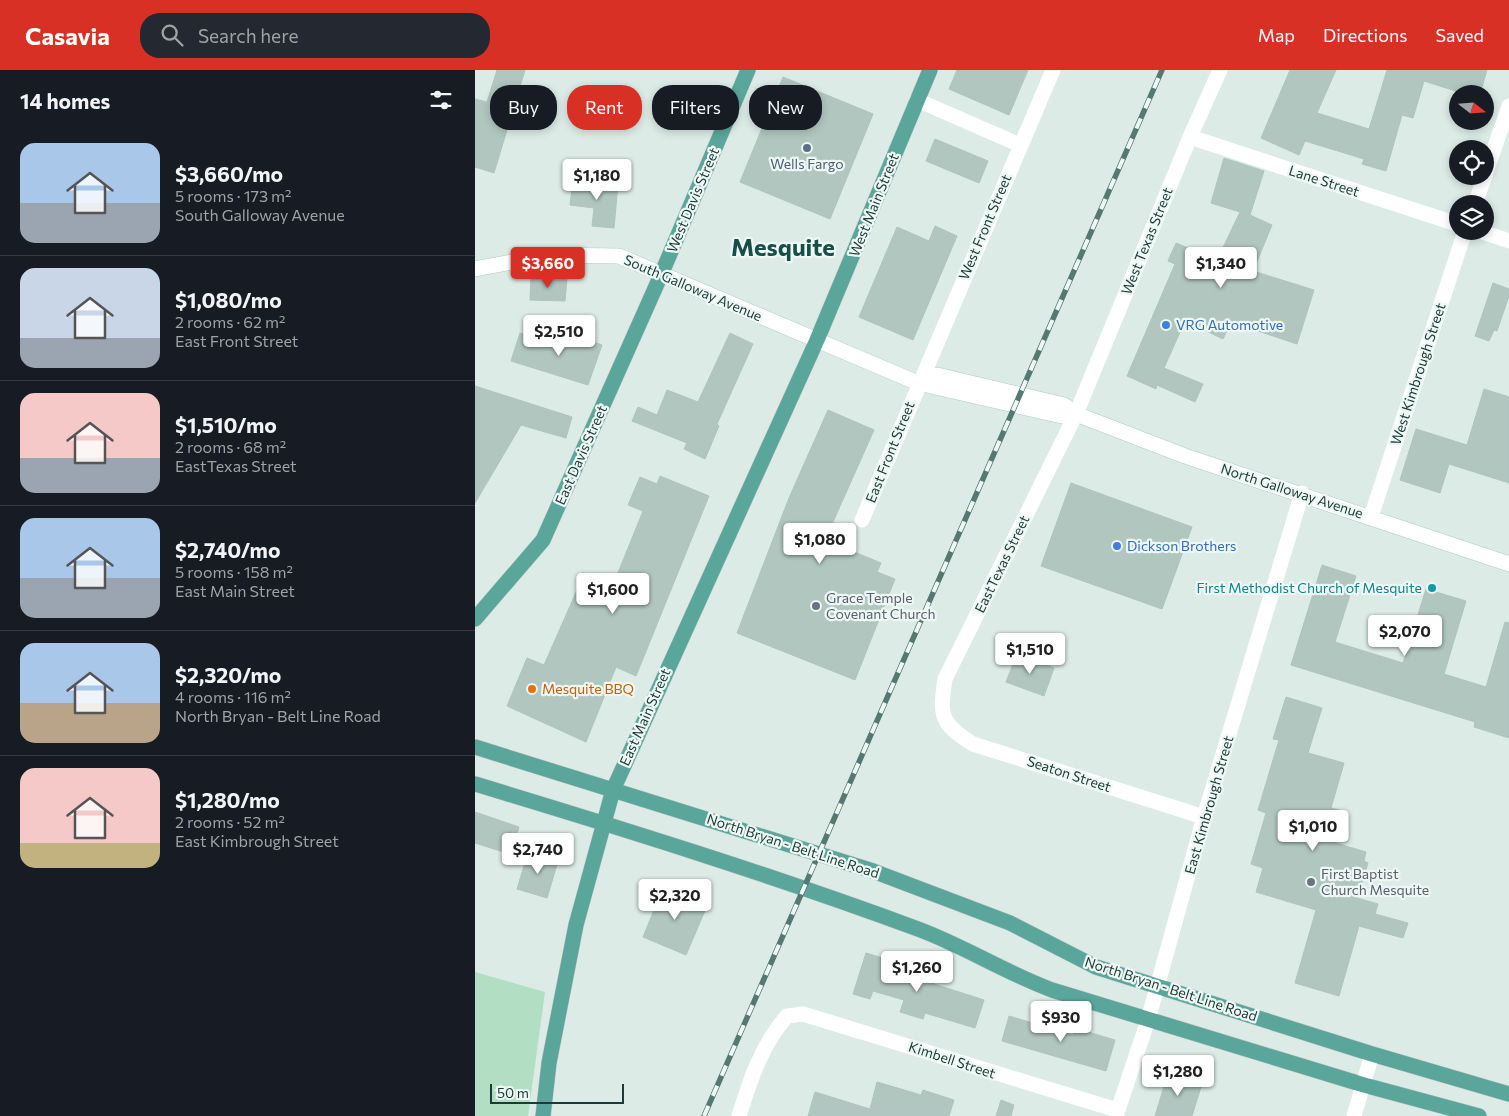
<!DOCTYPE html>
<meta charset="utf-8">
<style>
body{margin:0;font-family:Commissioner,sans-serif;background:#242831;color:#f1f3f6;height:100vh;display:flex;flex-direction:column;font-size:19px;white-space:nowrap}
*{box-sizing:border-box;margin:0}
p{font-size:16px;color:#9ea1a6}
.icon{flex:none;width:28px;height:28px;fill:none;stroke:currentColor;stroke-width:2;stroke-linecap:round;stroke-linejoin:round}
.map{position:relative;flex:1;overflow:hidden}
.sheet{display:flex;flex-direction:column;background:#171b24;width:475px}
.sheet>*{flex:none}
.top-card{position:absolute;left:15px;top:15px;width:475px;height:45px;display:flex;gap:10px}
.needle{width:32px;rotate:107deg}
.controls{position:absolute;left:974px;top:15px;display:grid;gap:10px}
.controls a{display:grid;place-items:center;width:45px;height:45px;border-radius:50%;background:#171b24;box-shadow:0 2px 8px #0003;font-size:25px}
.scale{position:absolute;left:15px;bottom:12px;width:134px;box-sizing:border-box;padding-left:5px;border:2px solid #1d3b36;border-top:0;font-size:14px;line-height:18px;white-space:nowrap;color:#1d3b36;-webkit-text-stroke:4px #edf7f3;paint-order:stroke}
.price{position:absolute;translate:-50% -42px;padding:0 11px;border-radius:5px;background:#fff;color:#222;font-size:16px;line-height:32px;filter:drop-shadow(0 1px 2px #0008)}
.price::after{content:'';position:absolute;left:50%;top:30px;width:15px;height:11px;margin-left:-8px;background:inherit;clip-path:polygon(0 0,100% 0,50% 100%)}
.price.on{background:#d93025;color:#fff}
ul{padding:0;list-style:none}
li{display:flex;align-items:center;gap:15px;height:125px;padding:0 20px}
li+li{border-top:1px solid #363941}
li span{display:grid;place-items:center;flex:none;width:140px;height:100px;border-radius:15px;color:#555}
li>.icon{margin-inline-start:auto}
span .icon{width:60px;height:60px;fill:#fffc;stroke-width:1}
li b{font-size:21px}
h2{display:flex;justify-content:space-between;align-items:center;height:60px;padding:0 20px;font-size:21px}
.tag{padding:0 18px;border-radius:20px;background:#171b24;box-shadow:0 2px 8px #0003;font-size:18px;line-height:45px}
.tag.on{background:#d93025;color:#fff}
header{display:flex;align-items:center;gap:30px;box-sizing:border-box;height:70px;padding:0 25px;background:#d93025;color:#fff}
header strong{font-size:24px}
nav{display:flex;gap:28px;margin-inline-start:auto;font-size:18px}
.search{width:350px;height:45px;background:#242831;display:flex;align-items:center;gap:12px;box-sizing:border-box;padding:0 18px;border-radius:20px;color:#9ea1a6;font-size:19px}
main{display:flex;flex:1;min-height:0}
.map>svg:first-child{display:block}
.green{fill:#b2dfc3}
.building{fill:#b1c6bf;stroke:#aec5be}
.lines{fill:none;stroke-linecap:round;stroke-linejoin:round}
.secondary-casing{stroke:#aeccc4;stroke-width:16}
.primary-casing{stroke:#c0c8c7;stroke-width:16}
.street{stroke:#fff;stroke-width:15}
.secondary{stroke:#fff;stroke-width:15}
.primary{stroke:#5ba69b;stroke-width:15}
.rail-casing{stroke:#567872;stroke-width:5.5}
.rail{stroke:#edf7f3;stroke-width:4;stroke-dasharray:11;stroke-linecap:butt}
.service-dot{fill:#5c6f8a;stroke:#edf7f3;stroke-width:2}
.shop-dot{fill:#3f7fe0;stroke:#edf7f3;stroke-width:2}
.culture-dot{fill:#0f9aa8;stroke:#edf7f3;stroke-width:2}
.worship-dot{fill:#6b7280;stroke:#edf7f3;stroke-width:2}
.food-dot{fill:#e8710a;stroke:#edf7f3;stroke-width:2}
.labels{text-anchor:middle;stroke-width:4.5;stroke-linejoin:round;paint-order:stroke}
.service-label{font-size:14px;fill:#4e5e75;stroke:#edf7f3}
.street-label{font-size:14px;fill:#1d3b36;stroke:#edf7f3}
.shop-label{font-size:14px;fill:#366cbe;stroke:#edf7f3;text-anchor:start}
.culture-label{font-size:14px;fill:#0d838f;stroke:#edf7f3;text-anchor:end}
.worship-label{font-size:14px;fill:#5b616d;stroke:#edf7f3;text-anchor:start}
.food-label{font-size:14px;fill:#c56008;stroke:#edf7f3;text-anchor:start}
.town-label{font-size:24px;font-weight:bold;fill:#174f48;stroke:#edf7f3}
</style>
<header>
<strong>Casavia</strong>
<div class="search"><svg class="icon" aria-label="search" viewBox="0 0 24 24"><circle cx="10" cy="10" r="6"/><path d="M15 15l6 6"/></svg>Search here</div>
<nav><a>Map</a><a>Directions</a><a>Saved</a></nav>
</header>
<main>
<section class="sheet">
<h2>14 homes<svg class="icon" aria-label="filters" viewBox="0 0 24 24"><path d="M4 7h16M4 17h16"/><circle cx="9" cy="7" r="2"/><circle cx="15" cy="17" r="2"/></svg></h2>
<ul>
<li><span style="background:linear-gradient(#a9c7e8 60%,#9aa5b1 0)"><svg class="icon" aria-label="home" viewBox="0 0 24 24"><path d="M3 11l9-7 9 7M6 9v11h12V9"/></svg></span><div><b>$3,660/mo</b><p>5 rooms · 173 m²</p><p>South Galloway Avenue</p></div></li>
<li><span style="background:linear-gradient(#c9d6e8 70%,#9aa5b1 0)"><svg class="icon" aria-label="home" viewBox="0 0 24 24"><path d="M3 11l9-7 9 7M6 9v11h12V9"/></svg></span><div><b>$1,080/mo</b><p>2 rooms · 62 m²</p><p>East Front Street</p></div></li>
<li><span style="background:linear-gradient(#f6c9c9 65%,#9aa5b1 0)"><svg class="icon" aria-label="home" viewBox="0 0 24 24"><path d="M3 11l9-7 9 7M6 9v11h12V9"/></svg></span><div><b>$1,510/mo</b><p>2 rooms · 68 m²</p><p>EastTexas Street</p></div></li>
<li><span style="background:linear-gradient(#a9c7e8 60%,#9aa5b1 0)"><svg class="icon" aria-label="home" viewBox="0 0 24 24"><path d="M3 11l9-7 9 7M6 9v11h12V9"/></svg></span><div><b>$2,740/mo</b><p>5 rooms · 158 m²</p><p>East Main Street</p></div></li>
<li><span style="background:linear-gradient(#a9c7e8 60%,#b9a48a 0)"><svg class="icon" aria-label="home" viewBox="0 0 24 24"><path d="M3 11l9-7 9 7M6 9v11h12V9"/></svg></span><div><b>$2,320/mo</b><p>4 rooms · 116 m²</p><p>North Bryan - Belt Line Road</p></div></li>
<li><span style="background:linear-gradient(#f6c9c9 75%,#c2b280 0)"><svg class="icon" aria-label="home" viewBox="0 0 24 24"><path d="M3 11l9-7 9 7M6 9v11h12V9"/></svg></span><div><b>$1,280/mo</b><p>2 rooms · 52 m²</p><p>East Kimbrough Street</p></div></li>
</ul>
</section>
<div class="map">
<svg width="1034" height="1046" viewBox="0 0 1034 1046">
<rect width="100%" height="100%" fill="#dcebe6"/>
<!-- green -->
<polygon class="green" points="0,902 70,922 53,1046 0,1046"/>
<!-- building -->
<g class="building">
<polygon points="22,0 50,0 19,103 0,97 0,29 12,32"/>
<polygon points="482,0 553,0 534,45 474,19"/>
<polygon points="815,0 861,0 842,43 894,59 912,0 1012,0 1005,24 990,24 949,11 938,48 927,45 911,101 887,94 889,89 830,71 824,85 786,68"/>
<polygon points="308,7 398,44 355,149 265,112"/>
<polygon points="460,69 513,91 504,113 451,91"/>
<polygon points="749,88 789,101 775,145 797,155 778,201 839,220 822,274 756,252 748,269 710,251 689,298 728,314 720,332 682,315 681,319 652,306 700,194 693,191 701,173 742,190 765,142 736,133"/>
<polygon points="98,110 143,114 139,158 117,156 119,138 95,135"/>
<polygon points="460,156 482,166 438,270 384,247 422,157 454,171"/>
<polygon points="56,207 92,208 90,231 55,230"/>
<polygon points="1018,213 1034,219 1034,226 1022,261 1019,260 1014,271 1000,266"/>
<polygon points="45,263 85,277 90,263 127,275 113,315 36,291"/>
<polygon points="255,263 278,274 242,354 244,356 230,389 209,379 212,373 157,351 163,337 182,345 192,320 223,332"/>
<polygon points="0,316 97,347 91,368 46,355 0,433"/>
<polygon points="1009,319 1034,327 1034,413 974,394 965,423 925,410 941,359 992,375"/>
<polygon points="353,340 399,360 350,470 406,493 402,502 420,509 380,610 262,563 314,428"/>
<polygon points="185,406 234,426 161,606 141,597 111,672 32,636 52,588 69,595 103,518 132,530 168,441 153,435 165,407 182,414"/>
<polygon points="596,413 717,457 687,539 566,496"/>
<polygon points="847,495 881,506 860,572 928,593 951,519 991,531 969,604 1011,617 1030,552 1034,553 1034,668 999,657 1000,652 816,595"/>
<polygon points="542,584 579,598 569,626 531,612"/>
<polygon points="811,627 847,638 833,683 869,693 856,738 864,740 854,771 891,782 889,791 893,793 882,828 903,834 900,844 933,853 928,868 884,856 864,926 820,913 841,840 781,822 788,798 776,794 791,743 783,740 804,670 798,669"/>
<polygon points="0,742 44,757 35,784 0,773"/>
<polygon points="68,783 84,788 72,828 42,819 52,786 65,791"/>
<polygon points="188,818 232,836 211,885 168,867"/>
<polygon points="391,883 414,890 413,896 460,910 459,914 509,930 500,958 450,943 448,949 425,942 429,930 398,921 395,929 378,924"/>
<polygon points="534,946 598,965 600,958 640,970 631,1001 527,971"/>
<polygon points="693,1003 727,1014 717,1046 680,1046"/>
<polygon points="402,1012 446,1025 448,1020 479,1030 474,1046 333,1046 340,1022 395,1039"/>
<polygon points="526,1030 539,1035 536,1046 521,1046"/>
</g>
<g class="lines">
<defs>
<g id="secondary">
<polyline points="0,199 75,185 144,186 443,313 587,346 601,344"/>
<polyline points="443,313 462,305 589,335 601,344 710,386 1034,494"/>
</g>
<g id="primary">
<polyline points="0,549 68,470 186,205 273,0"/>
<polyline points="0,677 398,801 535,853 621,897 897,984 1034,1024"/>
<path d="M0 714C149 759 297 805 443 859 489 876 531 903 577 920L889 1015 1004 1046"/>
<polyline points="68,1046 74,993 101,855 138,720 342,270 455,0"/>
</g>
</defs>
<!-- secondary casing -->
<use href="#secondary" class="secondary-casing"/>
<!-- primary casing -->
<use href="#primary" class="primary-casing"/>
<!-- street -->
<g class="street">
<polyline points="442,30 545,75"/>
<polyline points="715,67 982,154"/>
<polyline points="1010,105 1034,36"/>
<polyline points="1000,134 1010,106"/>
<polyline points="1004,161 1034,171"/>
<polyline points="896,447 990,161"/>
<polyline points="387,450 578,0"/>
<path d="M729 747 498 674C466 654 464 646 470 609L601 344 715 67 745 0"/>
<path d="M264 1046C275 1010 287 974 312 946L328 944 642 1040"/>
<polyline points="641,1046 673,950 729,747 827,423"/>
<polyline points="879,1046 897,984"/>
</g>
<!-- secondary -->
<use href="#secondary" class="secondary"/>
<!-- primary -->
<use href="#primary" class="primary"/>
<defs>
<polyline id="rail" points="229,1046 687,0"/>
</defs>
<!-- rail casing -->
<use href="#rail" class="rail-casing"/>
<!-- rail -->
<use href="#rail" class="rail"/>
</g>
<!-- markers -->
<circle class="service-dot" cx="332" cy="78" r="5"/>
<g class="shop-dot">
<circle cx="691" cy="255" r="5"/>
<circle cx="642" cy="476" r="5"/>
</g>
<circle class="culture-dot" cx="957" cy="518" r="5"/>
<g class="worship-dot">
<circle cx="341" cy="536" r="5"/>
<circle cx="836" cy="812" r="5"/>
</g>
<circle class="food-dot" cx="57" cy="619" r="5"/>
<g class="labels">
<!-- service labels -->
<g class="service-label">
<text x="332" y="99">Wells Fargo</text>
</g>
<!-- street labels -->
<g class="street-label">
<text transform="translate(849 111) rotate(18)" y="5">Lane Street</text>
<text transform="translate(218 130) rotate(-67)" y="5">West Davis Street</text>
<text transform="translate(399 135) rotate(-68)" y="5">West Main Street</text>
<text transform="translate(510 157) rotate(-67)" y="5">West Front Street</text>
<text transform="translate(672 171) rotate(-68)" y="5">West Texas Street</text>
<text transform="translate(218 218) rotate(23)" y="5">South Galloway Avenue</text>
<text transform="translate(943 304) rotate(-72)" y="5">West Kimbrough Street</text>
<text transform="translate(415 382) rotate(-68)" y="5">East Front Street</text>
<text transform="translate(106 385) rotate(-66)" y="5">East Davis Street</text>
<text transform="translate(817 421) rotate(18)" y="5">North Galloway Avenue</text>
<text transform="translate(527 494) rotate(-64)" y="5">EastTexas Street</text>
<text transform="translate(170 647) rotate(-66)" y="5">East Main Street</text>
<text transform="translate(594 704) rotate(18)" y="5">Seaton Street</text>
<text transform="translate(734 735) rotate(-74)" y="5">East Kimbrough Street</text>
<text transform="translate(318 776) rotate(18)" y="5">North Bryan - Belt Line Road</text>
<text transform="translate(696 919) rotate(18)" y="5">North Bryan - Belt Line Road</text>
<text transform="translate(477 990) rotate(18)" y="5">Kimbell Street</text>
</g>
<!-- shop labels -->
<g class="shop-label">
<text x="701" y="260">VRG Automotive</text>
<text x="652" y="481">Dickson Brothers</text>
</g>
<!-- culture labels -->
<g class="culture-label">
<text x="947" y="523">First Methodist Church of Mesquite</text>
</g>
<!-- worship labels -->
<g class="worship-label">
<text x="351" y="533">Grace Temple<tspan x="351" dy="16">Covenant Church</tspan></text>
<text x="846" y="809">First Baptist<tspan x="846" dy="16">Church Mesquite</tspan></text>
</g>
<!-- food labels -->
<g class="food-label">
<text x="67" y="624">Mesquite BBQ</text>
</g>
<!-- town labels -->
<g class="town-label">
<text x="308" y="186">Mesquite</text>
</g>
</g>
</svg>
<div class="controls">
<a><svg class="needle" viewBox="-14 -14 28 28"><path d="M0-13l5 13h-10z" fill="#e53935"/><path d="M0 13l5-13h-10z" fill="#9ea1a6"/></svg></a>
<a><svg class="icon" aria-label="locate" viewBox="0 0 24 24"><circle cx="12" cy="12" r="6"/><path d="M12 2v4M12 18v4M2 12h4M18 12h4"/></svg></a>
<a><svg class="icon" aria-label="layers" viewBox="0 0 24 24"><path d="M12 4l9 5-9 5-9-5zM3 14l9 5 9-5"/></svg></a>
</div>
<div class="scale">50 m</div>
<b class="price" style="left:122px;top:131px">$1,180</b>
<b class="price on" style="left:73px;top:219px">$3,660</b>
<b class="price" style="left:746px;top:219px">$1,340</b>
<b class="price" style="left:84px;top:287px">$2,510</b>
<b class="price" style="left:345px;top:495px">$1,080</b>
<b class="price" style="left:138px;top:545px">$1,600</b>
<b class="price" style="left:930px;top:587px">$2,070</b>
<b class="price" style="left:555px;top:605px">$1,510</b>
<b class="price" style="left:838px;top:782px">$1,010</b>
<b class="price" style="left:63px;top:805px">$2,740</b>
<b class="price" style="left:200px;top:851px">$2,320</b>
<b class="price" style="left:442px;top:923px">$1,260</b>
<b class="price" style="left:586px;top:973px">$930</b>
<b class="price" style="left:703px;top:1027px">$1,280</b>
<div class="top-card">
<a class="tag">Buy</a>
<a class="tag on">Rent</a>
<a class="tag">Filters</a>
<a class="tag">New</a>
</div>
</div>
</main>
